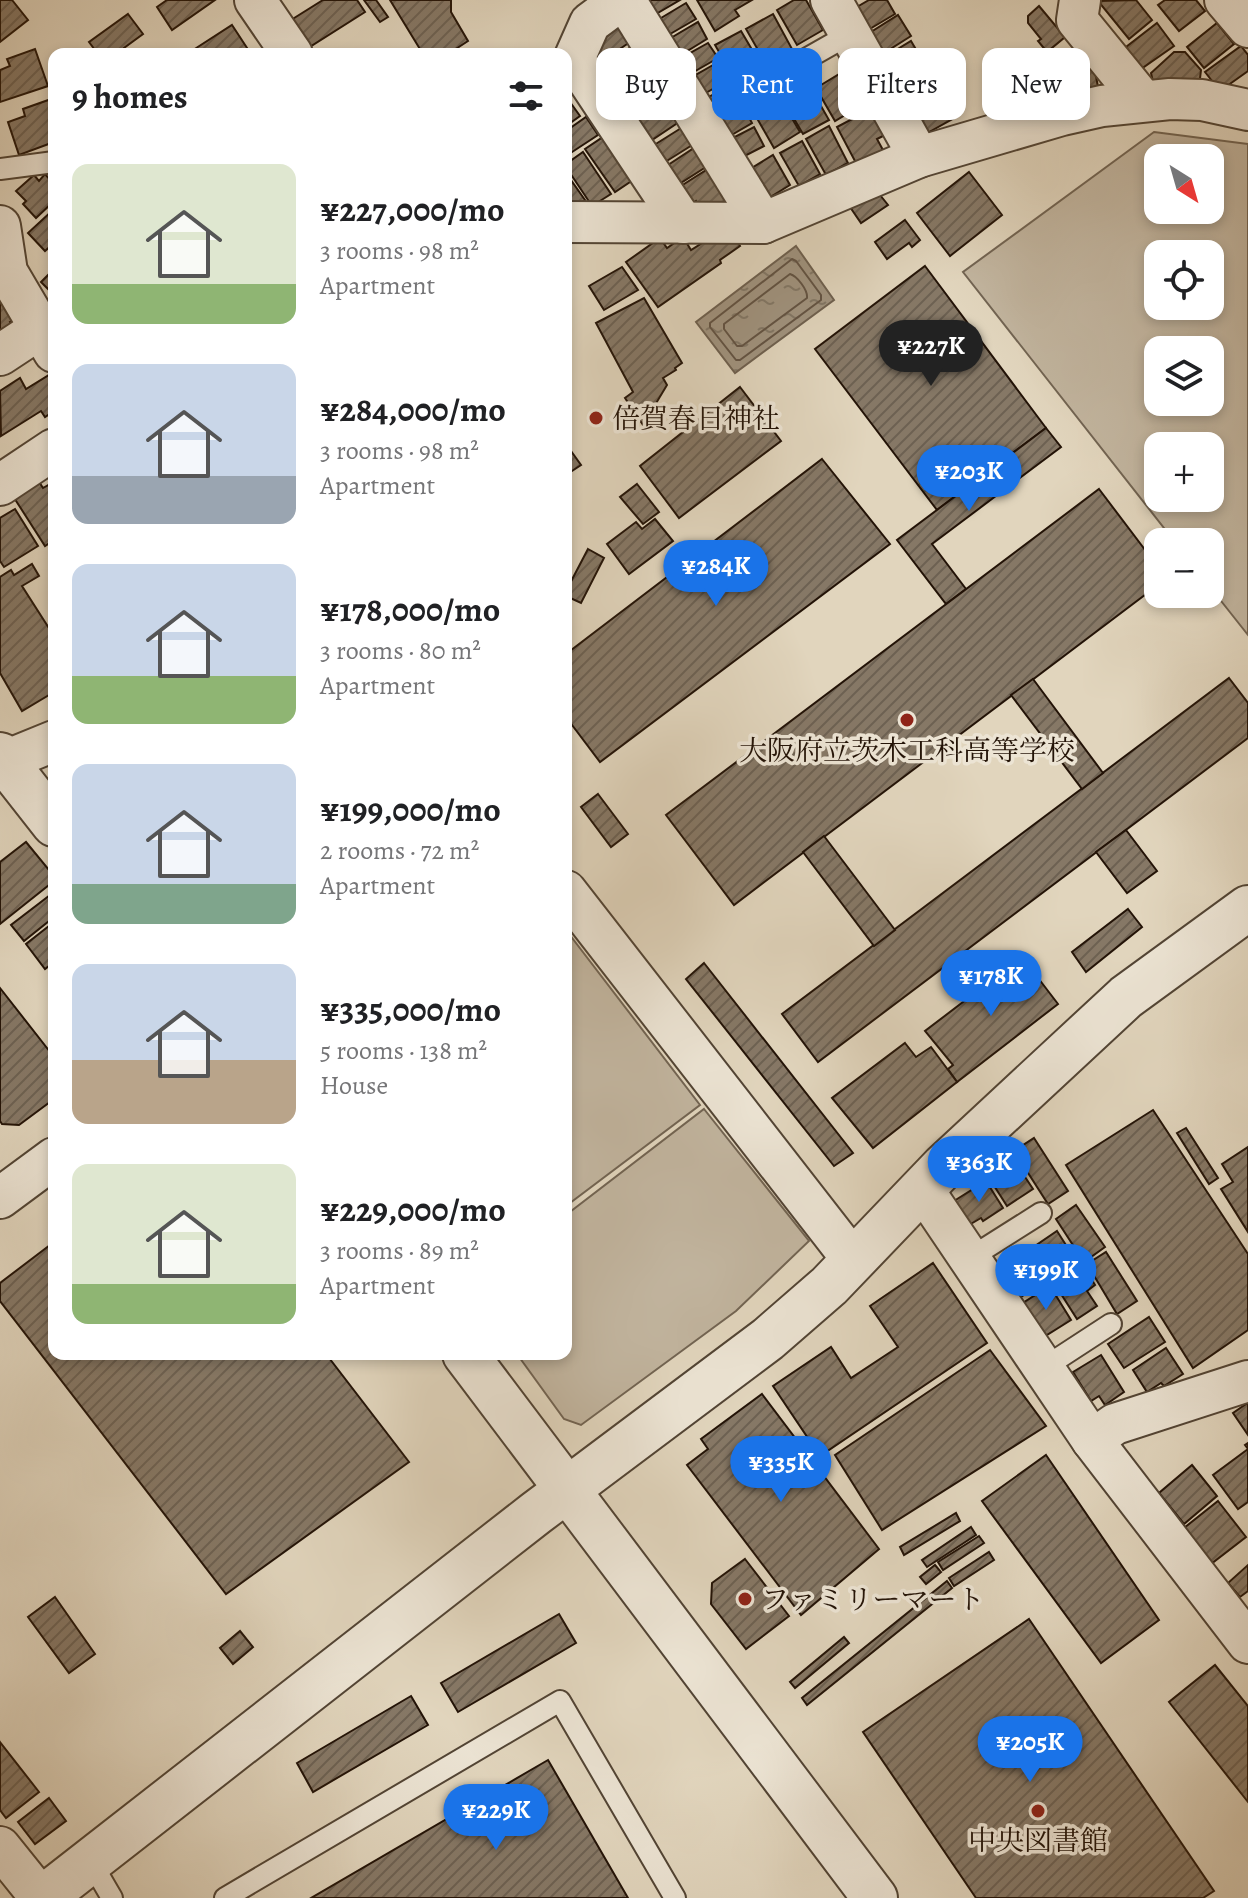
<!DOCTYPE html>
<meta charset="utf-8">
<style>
body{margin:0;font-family:Alegreya,"Noto Serif JP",serif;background:#f6f6f6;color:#202124;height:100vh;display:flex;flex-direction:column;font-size:30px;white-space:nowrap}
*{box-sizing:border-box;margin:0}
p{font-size:26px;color:#757577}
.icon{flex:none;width:44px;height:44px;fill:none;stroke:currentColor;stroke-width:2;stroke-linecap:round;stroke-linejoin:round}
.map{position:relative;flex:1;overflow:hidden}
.details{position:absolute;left:48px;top:48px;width:524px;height:1312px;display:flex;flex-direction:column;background:#fff;border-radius:16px;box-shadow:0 4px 12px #0003}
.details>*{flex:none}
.guide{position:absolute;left:596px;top:48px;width:532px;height:72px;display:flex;gap:16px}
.needle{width:52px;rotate:143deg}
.fabs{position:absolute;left:1144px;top:144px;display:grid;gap:16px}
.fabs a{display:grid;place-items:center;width:80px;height:80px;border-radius:16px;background:#fff;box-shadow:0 4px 12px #0003;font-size:40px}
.price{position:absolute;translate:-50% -68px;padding:0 18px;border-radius:28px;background:#1a73e8;color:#fff;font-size:26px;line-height:52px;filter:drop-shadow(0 2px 4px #0008)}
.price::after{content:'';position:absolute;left:50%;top:48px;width:24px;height:18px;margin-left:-12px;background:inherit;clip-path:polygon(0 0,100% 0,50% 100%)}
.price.active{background:#222;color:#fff}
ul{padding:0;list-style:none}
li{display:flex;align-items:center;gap:24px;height:200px;padding:0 24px}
li span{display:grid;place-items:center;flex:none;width:224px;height:160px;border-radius:16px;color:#555}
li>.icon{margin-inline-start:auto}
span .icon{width:96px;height:96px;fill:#fffc;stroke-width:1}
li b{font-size:34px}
h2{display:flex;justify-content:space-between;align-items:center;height:96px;padding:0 24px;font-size:34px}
.tag{padding:0 28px;border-radius:16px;background:#fff;box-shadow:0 4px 12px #0003;font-size:28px;line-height:72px}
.tag.active{background:#1a73e8;color:#fff}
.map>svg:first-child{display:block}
.park{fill:#c1b49e;stroke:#726452;stroke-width:2;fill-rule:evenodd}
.water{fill:url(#water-ripples);stroke:#6e604f;stroke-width:2}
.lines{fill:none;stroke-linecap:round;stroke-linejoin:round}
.shore{stroke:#625343;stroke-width:2}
.building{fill:url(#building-hatch);stroke:#231307;stroke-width:2}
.service-casing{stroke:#524434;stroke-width:24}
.minor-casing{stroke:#524434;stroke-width:44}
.tertiary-casing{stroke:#524434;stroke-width:48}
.service{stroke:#ece4d4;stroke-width:20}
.minor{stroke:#ece4d4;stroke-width:40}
.tertiary{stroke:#ece4d4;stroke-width:44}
.poi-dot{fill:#8f2418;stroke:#ece4d4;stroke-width:3}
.labels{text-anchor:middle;stroke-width:7;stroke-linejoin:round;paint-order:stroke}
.poi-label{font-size:28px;fill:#231307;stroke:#ece4d4;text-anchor:start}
</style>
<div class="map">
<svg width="1248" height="1898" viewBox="0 0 1248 1898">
<defs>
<pattern id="water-ripples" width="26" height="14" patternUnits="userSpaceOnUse" patternTransform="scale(2)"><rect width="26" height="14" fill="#a0937f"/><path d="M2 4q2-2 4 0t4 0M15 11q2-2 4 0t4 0" fill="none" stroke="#827766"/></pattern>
<pattern id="building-hatch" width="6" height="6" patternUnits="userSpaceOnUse" patternTransform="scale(2)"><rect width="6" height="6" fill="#867866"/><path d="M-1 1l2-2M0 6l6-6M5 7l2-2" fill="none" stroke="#6d6152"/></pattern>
</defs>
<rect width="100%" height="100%" fill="#e1d5bd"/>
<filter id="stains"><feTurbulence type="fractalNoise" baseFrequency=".0025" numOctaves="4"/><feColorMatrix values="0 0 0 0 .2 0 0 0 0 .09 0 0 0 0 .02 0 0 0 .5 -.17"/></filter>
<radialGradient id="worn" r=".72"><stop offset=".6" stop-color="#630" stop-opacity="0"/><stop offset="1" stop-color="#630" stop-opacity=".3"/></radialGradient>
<!-- park -->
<g class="park">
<path d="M1154 132 1248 144V635L1210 587V542H1175L963 272ZM1210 158V210H1158V158ZM1210 254V306H1158V254ZM1210 350V402H1158V350ZM1210 446V498H1158V446Z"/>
<polygon points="566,930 700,1105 566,1206"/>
<polygon points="704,1109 809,1241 736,1311 581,1425 564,1419 517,1354 566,1354 566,1215"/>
</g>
<!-- water -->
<polygon class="water" points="796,246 834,300 735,373 696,322"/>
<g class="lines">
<!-- shore -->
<g class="shore">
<polygon points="792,259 796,261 821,295 821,300 740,360 736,360 710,327 710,323"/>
<path d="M790 274C797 276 808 290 807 298L742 346H737L724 329V324Z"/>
</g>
</g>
<!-- building -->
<g class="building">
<polygon points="0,0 12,0 28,20 0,42"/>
<polygon points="167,0 215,0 172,30 157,7"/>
<polygon points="323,0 357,0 365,12 308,48 291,20"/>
<polygon points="364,0 376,0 388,17 380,22"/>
<polygon points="390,0 451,0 451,12 468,41 448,54 423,54"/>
<polygon points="641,0 680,0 651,17"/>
<polygon points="697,0 752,0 735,10 739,16 715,31"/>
<polygon points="794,0 806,0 823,30 797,45 777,10"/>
<polygon points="869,0 887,0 895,14 863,33 850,11"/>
<polygon points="1136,0 1152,20 1129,39 1098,1"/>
<polygon points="1165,0 1196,0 1205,11 1179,31 1158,5"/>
<polygon points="686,3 696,19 665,37 656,21"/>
<polygon points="1039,6 1065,37 1047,52 1038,41 1041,39 1028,23 1028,16"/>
<polygon points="128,14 143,34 124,48 128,54 98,54 89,42"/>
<polygon points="773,14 792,49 766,64 746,29"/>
<polygon points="898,15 911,36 876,58 863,37"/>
<polygon points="622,22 633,40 599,63 590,50 605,40 602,36"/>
<polygon points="698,22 707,39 674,59 664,42"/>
<polygon points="1157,23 1174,46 1141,69 1126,47"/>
<polygon points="1217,23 1234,44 1204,68 1187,47"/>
<polygon points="232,25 251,54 191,54 190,52"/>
<polygon points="741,31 761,65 735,80 715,45"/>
<polygon points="911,41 924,63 891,83 878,61"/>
<polygon points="708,43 718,58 685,77 676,61"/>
<polygon points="634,45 645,61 610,84 599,68"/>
<polygon points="1241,46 1248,55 1248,71 1220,91 1205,72"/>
<polygon points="35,49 48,86 0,102 0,70 10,66 7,59"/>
<polygon points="1174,52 1185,52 1201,70 1199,87 1153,82 1151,73"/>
<polygon points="1092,54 1098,87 1056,97 1049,62"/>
<polygon points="720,61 730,79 697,98 687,80"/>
<polygon points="645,65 657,83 623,106 611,88"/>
<polygon points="846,70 865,103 835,121 816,88"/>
<polygon points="732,84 742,102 711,121 700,102"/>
<polygon points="809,85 829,120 803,134 783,100"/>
<polygon points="942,93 956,117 922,136 908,112"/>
<polygon points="665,94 682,120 649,142 632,116"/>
<polygon points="54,98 54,142 19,155 8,122 25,116 23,109"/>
<polygon points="780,98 800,132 774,148 754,113"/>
<polygon points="570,102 580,116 566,126 566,104"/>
<polygon points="743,106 752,123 723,140 713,123"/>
<polygon points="871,109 885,135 877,139 883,150 856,163 837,127"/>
<polygon points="586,117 598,135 566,156 566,131"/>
<polygon points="686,125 697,142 662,164 651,147"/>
<polygon points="829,126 848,163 826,175 806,139"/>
<polygon points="754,127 764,146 735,161 725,142"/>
<polygon points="603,137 633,180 615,192 585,149"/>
<polygon points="802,141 820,174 799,186 780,153"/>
<polygon points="694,148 706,167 676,186 665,167"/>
<polygon points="583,152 611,194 592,206 566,167 566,164"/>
<polygon points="773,155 790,185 767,199 750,169"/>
<polygon points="711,167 731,202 701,209 696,201 692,204 681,186"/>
<polygon points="969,172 1002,215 950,256 917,213"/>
<polygon points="566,173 585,200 573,209 566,209"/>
<polygon points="45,174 51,181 54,179 54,201 36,218 23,204 26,201 16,191 34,175 39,181"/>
<polygon points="880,195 888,205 861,223 850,207"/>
<polygon points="54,209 54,243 45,251 28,233"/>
<polygon points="905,220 920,240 912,247 909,243 887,259 875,242"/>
<polygon points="730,230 740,246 720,260 721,263 658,307 626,262 660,238 667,248 683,237 691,250 718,233"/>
<polygon points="925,266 1046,428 937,510 815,349"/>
<polygon points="622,267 638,290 604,310 589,286"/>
<polygon points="54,269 54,295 41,282"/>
<polygon points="0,293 23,313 10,322 17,333 0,344"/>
<polygon points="644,298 682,363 675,368 676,370 663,378 667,385 643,425 625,398 633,392 596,323"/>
<polygon points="49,375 54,384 54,411 45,417 41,411 1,436 0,391 20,378 26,389"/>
<polygon points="740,387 781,441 679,518 640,466"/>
<polygon points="1046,428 1061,447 932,544 966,589 946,604 897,540"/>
<polygon points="566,444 581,465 566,475"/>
<polygon points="822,459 890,544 600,762 566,717 566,654"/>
<polygon points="36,477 43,488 52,483 54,487 54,540 45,546 11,493"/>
<polygon points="637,484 659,512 643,524 620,497"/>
<polygon points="1099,489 1158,567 1158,585 734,905 666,815"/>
<polygon points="15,509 38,546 4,567 0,561 0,518"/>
<polygon points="655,519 673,541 629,574 607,544 636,522 642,529"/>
<polygon points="588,549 604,558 581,603 566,596 566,591"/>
<polygon points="32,564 39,576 22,586 54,636 54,692 22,711 0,673 0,577 11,570 14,575"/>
<polygon points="1229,678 1248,703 1248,738 818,1062 782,1014"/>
<polygon points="1033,679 1103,773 1082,789 1011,695"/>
<polygon points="598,794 628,834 611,847 581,807"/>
<polygon points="1126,830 1157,871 1127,893 1096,852"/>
<polygon points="824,836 895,930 874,946 803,852"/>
<polygon points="26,842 54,876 54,881 0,924 0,862"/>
<polygon points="54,892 54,917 24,941 11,925"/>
<polygon points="1128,909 1142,927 1086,972 1072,952"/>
<polygon points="54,922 54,962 45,969 26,944"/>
<polygon points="1022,957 1058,1004 957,1082 948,1069 953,1065 925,1031"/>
<polygon points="704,963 853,1153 834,1166 686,979"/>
<polygon points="0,988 54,1057 54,1099 19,1125 2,1124 0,1121"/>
<polygon points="905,1043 916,1057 931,1047 957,1082 873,1148 832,1098"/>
<polygon points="1153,1110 1248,1254 1248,1330 1193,1368 1066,1165"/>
<polygon points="1186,1128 1218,1178 1209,1184 1177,1133"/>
<polygon points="1034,1138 1068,1191 1048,1204 1014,1151"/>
<polygon points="1248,1147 1248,1232 1221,1189 1233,1182 1222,1164"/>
<polygon points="1011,1156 1033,1189 1007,1206 986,1173"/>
<polygon points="986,1181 1003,1208 983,1221 981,1218 969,1225 954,1201"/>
<polygon points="1076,1205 1105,1247 1084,1262 1056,1219"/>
<polygon points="1057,1231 1078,1264 1053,1280 1032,1248"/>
<polygon points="54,1242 54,1354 326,1354 409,1462 226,1594 0,1301 0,1283"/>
<polygon points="1028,1251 1047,1280 1021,1297 1002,1269"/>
<polygon points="1106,1252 1137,1301 1117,1314 1087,1264"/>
<polygon points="933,1263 987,1343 820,1456 773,1386 831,1347 851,1378 898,1347 870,1306"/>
<polygon points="1084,1267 1095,1285 1087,1291 1097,1306 1077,1319 1056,1286"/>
<polygon points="1050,1286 1071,1320 1042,1338 1021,1304"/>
<polygon points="1149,1317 1165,1342 1124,1368 1108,1344"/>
<polygon points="1166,1348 1183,1374 1164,1386 1161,1383 1147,1392 1133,1370"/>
<polygon points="990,1350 1046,1426 882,1530 835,1455"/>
<polygon points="1101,1355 1124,1392 1105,1405 1099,1396 1091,1401 1073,1372"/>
<polygon points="1248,1393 1248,1435 1233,1413 1246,1404 1240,1395"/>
<polygon points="762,1394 879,1549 801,1615 687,1465 708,1449 701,1439"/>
<polygon points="1248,1443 1248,1502 1238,1509 1213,1475 1248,1449 1245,1445"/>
<polygon points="1046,1455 1159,1620 1101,1663 982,1501"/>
<polygon points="1192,1465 1217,1496 1184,1524 1159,1493"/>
<polygon points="1218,1501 1246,1537 1211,1564 1184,1528"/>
<polygon points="956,1513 960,1521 904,1555 900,1547"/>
<polygon points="971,1527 976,1535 927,1567 922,1560"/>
<polygon points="979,1536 984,1543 943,1570 938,1562"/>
<polygon points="989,1552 994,1560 954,1586 949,1578"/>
<polygon points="745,1559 789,1616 746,1649 711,1604 712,1583"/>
<polygon points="935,1565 941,1572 926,1584 920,1577"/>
<polygon points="1248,1565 1248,1591 1240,1597 1228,1583"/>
<polygon points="947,1581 952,1588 807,1705 802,1698"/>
<polygon points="55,1597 95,1654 69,1673 28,1617"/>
<polygon points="559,1614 576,1643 458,1712 441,1683"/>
<polygon points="1029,1619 1214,1891 1203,1898 976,1898 863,1732"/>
<polygon points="240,1631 253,1647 233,1664 220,1648"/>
<polygon points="844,1637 849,1643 795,1688 790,1682"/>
<polygon points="1215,1665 1248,1706 1248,1802 1169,1702"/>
<polygon points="411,1696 428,1725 313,1792 297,1763"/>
<polygon points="0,1742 39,1792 6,1818 0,1810"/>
<polygon points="548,1760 628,1898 311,1898"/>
<polygon points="49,1798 66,1821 35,1844 18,1822"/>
</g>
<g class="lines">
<defs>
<g id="service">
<polyline points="753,89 850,34"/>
<polyline points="0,169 54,162"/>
<polyline points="970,1258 1041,1213"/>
<polyline points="1042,1369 1111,1324"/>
<polyline points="91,1862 112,1898"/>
<polyline points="225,1898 560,1701 675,1898"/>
</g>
<g id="minor">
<polyline points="255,0 292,54"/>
<polyline points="621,0 590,23 574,59 683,223"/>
<polyline points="625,0 763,223"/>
<polyline points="831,0 919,157"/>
<polyline points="1080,0 1077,20 1143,101"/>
<polyline points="1225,0 1248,27"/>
<polyline points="566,222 763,223 919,157 1062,115 1102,106 1170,99 1202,100 1248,110"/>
<polyline points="0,226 7,272 54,352"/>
<polyline points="0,355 41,328"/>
<polyline points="0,485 54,449"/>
<polyline points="5,761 54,741"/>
<polyline points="566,891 853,1260"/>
<polyline points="922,1188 1092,1440 1248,1643"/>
<polyline points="0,1198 54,1158"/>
<polyline points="1092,1440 1115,1424 1248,1381"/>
<polyline points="0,1847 41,1898"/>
</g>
<g id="tertiary">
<polyline points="0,755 54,824"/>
<polyline points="465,1354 875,1898"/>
<polyline points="43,1898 536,1513 768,1339 829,1286 944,1166 1126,997 1248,908"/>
</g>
</defs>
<!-- service casing -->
<use href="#service" class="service-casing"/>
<!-- minor casing -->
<use href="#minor" class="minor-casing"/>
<!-- tertiary casing -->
<use href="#tertiary" class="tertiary-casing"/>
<!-- service -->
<use href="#service" class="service"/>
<!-- minor -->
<use href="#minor" class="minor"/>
<!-- tertiary -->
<use href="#tertiary" class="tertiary"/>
</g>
<!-- markers -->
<g class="poi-dot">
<circle cx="596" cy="418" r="8"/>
<circle cx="907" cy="720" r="8"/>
<circle cx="745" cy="1599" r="8"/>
<circle cx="1038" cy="1811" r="8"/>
</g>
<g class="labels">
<!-- poi labels -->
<g class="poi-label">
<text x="612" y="428">倍賀春日神社</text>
<text x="907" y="760" text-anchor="middle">大阪府立茨木工科高等学校</text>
<text x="761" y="1609">ファミリーマート</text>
<text x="1038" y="1850" text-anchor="middle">中央図書館</text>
</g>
</g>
<rect width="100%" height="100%" filter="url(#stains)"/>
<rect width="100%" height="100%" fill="url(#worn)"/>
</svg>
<div class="fabs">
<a><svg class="needle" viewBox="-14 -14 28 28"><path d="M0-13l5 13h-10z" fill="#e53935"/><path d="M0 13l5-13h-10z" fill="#757577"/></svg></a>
<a><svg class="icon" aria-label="locate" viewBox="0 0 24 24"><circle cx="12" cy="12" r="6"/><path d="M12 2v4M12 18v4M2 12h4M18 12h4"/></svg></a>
<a><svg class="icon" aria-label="layers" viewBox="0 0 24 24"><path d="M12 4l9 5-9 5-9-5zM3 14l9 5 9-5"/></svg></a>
<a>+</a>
<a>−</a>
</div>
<b class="price active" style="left:931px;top:388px">¥227K</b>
<b class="price" style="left:969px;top:513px">¥203K</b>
<b class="price" style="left:716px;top:608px">¥284K</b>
<b class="price" style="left:991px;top:1018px">¥178K</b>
<b class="price" style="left:979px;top:1204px">¥363K</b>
<b class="price" style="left:1046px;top:1312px">¥199K</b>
<b class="price" style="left:781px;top:1504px">¥335K</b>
<b class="price" style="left:1030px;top:1784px">¥205K</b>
<b class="price" style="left:496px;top:1852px">¥229K</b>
<div class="guide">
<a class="tag">Buy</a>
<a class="tag active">Rent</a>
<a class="tag">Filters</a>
<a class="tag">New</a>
</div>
<section class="details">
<h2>9 homes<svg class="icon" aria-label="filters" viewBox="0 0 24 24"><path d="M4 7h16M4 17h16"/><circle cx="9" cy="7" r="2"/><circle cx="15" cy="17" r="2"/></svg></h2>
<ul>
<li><span style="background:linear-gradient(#dfe7d0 75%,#8fb573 0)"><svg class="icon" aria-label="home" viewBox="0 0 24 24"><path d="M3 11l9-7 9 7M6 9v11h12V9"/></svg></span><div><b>¥227,000/mo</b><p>3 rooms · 98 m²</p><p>Apartment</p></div></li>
<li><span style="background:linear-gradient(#c9d6e8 70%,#9aa5b1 0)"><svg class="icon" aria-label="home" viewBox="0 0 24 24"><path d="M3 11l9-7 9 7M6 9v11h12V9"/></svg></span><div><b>¥284,000/mo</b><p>3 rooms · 98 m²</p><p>Apartment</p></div></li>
<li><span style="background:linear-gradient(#c9d6e8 70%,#8fb573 0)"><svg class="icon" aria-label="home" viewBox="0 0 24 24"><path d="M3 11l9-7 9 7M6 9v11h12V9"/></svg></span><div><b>¥178,000/mo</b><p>3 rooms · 80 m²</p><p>Apartment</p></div></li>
<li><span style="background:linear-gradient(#c9d6e8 75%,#7fa58c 0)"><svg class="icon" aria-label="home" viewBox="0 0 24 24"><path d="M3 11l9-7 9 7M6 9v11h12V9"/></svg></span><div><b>¥199,000/mo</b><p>2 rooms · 72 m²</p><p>Apartment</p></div></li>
<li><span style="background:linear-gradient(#c9d6e8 60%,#b9a48a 0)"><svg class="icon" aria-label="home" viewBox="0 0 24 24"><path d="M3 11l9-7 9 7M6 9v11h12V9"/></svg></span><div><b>¥335,000/mo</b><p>5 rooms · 138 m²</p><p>House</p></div></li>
<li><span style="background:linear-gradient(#dfe7d0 75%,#8fb573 0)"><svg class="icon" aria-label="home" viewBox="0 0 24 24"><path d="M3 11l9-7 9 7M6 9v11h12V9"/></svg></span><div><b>¥229,000/mo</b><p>3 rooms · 89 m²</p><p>Apartment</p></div></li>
</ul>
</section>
</div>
